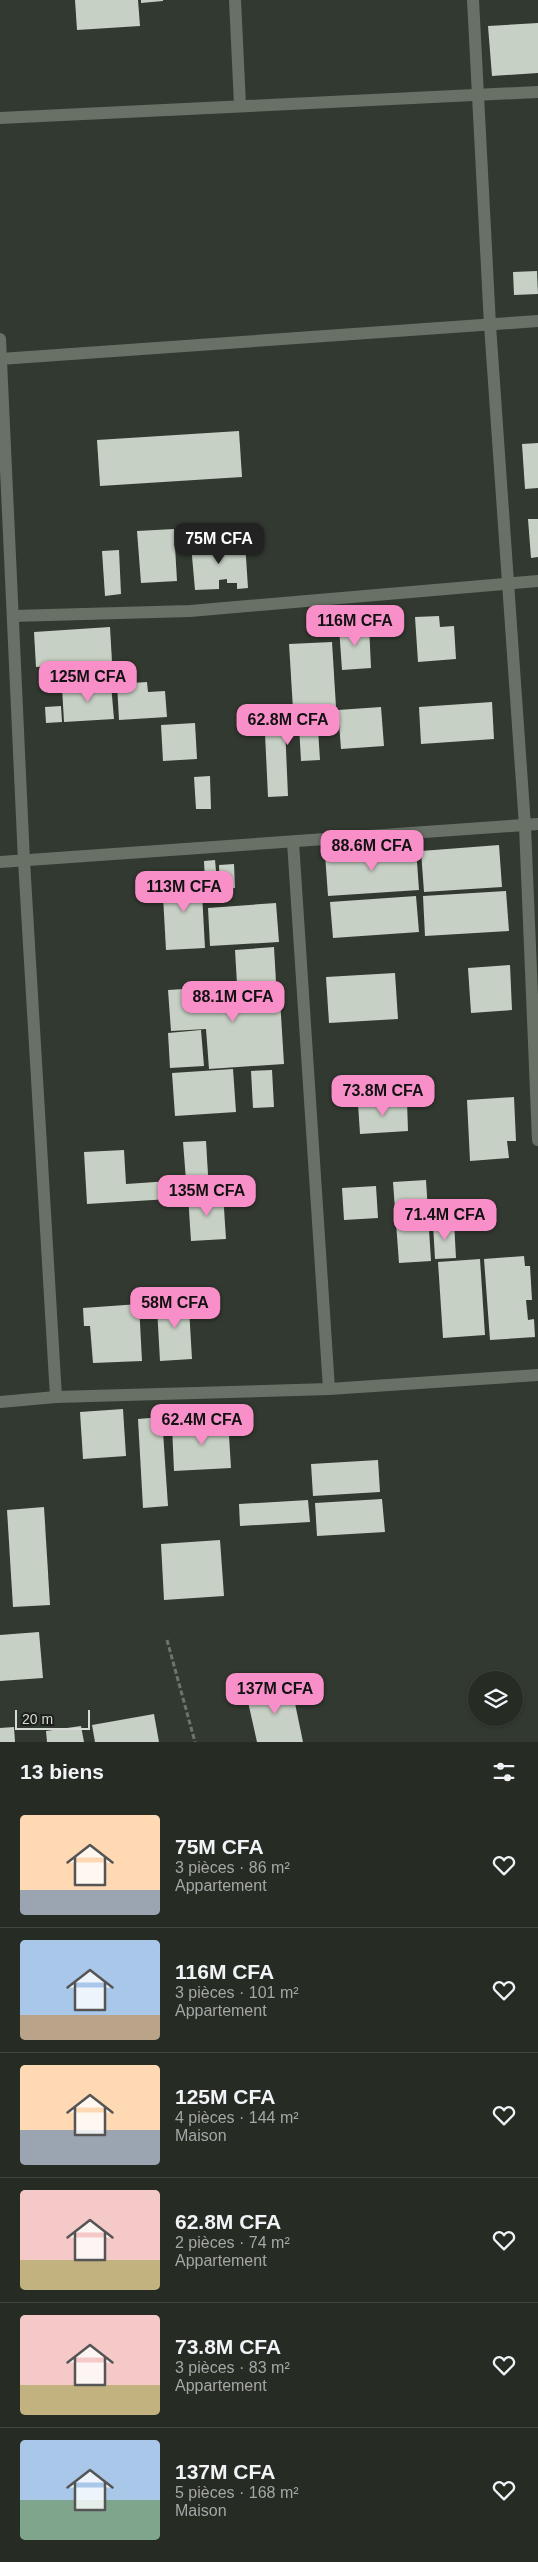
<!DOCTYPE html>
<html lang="fr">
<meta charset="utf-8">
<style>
body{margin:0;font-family:Arial,sans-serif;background:#323731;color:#f1f3f6;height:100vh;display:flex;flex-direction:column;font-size:19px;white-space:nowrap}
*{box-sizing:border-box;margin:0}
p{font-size:16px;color:#a4a7a6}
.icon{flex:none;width:28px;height:28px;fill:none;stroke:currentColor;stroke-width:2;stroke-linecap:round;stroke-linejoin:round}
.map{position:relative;height:1742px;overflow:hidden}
.sheet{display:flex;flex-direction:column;background:#262b24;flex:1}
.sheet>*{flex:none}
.buttons{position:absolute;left:468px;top:1671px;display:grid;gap:10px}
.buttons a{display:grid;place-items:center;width:55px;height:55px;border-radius:50%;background:#262b24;box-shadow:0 1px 4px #0004,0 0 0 1px #424741;font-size:25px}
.scale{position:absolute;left:15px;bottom:12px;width:75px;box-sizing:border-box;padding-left:5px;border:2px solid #d7dbd5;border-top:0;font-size:14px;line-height:18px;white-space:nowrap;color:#d7dbd5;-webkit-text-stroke:4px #1c1f1b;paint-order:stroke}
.price{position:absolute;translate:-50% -42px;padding:0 11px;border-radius:10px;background:#f98fc9;color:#111;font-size:16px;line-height:32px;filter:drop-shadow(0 1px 2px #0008)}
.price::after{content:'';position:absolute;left:50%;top:30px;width:15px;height:11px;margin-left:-8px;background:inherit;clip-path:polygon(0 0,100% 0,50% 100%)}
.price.current{background:#222;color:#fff}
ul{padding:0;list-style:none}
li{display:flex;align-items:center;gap:15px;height:125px;padding:0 20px}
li+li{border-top:1px solid #424741}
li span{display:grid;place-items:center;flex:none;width:140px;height:100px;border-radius:5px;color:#555}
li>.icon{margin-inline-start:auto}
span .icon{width:60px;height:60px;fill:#fffc;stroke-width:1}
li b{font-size:21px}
h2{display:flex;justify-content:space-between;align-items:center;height:60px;padding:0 20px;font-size:21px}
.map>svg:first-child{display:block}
.building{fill:#c7d0c4}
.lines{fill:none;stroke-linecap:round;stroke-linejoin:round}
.path{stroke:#6e746c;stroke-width:3;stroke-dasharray:5 2.5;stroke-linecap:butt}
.street{stroke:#697166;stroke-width:12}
</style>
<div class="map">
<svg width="538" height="1742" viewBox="0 0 538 1742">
<rect width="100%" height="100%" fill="#323930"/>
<!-- building -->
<g class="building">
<polygon points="75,0 138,0 140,26 77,30"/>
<polygon points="141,0 163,0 163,1 141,3"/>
<polygon points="538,23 538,73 492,76 488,26"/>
<polygon points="537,271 538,294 514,295 513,272"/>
<polygon points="239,431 242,477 100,486 97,440"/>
<polygon points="538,443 538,488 525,489 522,444"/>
<polygon points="528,519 538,519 538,557 531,558"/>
<polygon points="174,529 177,581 141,583 137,531"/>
<polygon points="245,542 248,588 237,589 237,583 227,583 227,579 219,580 219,589 195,590 191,545"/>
<polygon points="119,550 121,594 105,596 102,551"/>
<polygon points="439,616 440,627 454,626 456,659 418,662 415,617"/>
<polygon points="369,625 371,668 342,670 339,627"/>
<polygon points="110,627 112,662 36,667 34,632"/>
<polygon points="332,642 336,707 293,709 289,644"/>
<polygon points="147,682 148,692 165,691 167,717 119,720 117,684"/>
<polygon points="111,684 114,719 64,722 62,687"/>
<polygon points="492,702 494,739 421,744 419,707"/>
<polygon points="61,706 62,722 46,723 45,707"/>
<polygon points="381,707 384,746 341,749 338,710"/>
<polygon points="298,710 298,714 317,714 320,760 301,761 299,725 285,726 288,796 268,797 264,712"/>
<polygon points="195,723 197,759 163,761 161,725"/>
<polygon points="210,776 211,809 196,809 194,777"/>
<polygon points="499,845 502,887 424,892 421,851"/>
<polygon points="416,848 419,890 328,896 325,854"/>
<polygon points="215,860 217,882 205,883 204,861"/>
<polygon points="234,864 235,888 220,889 219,865"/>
<polygon points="201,875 205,948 166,950 162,878"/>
<polygon points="506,891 509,931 425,936 423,896"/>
<polygon points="416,896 419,932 333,938 330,902"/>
<polygon points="276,903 279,942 210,946 208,908"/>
<polygon points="274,947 276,982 237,984 235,950"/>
<polygon points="510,965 512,1010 471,1013 468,968"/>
<polygon points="395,973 398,1019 329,1023 326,977"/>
<polygon points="279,983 284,1064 209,1069 206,1029 171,1031 168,990"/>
<polygon points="201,1030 204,1066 170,1068 168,1033"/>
<polygon points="233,1069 236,1112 175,1116 172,1073"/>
<polygon points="272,1070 274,1107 253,1108 251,1071"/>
<polygon points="514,1097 516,1141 507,1141 509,1158 470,1161 467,1100"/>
<polygon points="407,1101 408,1131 360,1134 358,1104"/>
<polygon points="206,1141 209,1191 187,1193 183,1142"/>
<polygon points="124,1150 126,1184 185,1180 186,1198 87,1204 84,1152"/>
<polygon points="426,1180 431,1261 399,1263 393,1182"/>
<polygon points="376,1186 378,1218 344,1220 342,1188"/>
<polygon points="223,1193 226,1239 191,1241 188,1195"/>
<polygon points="454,1222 456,1258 435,1259 433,1224"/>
<polygon points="524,1256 525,1266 530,1266 532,1300 526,1300 528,1320 534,1319 535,1337 490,1340 484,1259"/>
<polygon points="480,1259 485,1335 443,1338 438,1262"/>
<polygon points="188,1291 192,1359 160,1361 157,1308 172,1307 171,1293"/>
<polygon points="139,1304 142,1361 93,1363 90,1326 84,1326 83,1308"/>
<polygon points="123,1409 126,1456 83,1459 80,1412"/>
<polygon points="162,1417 168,1506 143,1508 138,1419"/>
<polygon points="228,1419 231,1468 174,1471 172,1426 210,1424 210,1420"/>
<polygon points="378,1460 380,1492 313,1496 311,1464"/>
<polygon points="382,1499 385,1532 317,1536 315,1503"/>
<polygon points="308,1500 310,1522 240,1526 239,1504"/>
<polygon points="44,1507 50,1605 13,1607 7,1510"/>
<polygon points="220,1540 224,1596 164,1600 161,1544"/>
<polygon points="39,1632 43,1678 0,1681 0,1635"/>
<polygon points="291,1684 303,1742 257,1742 246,1693"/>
<polygon points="154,1714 159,1742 95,1742 92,1725"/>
<polygon points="81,1726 84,1742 47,1742 46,1731"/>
<polygon points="14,1727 15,1742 0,1742 0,1728"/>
</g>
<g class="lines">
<!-- path -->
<polyline class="path" points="167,1640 195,1742"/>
<!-- street -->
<g class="street">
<polyline points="235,0 240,105"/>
<polyline points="473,0 490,325 525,826 538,1140"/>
<polyline points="0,118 538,92"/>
<polyline points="0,339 24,861 56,1397"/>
<polyline points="0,359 538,321"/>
<polyline points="13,616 190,611 538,581"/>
<polyline points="293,842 329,1389"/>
<polyline points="0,862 538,824"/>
<polyline points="0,1402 56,1397 329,1389 538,1375"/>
</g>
</g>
</svg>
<div class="buttons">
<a><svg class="icon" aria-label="layers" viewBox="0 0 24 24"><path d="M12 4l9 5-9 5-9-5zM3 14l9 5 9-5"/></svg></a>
</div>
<div class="scale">20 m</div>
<b class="price current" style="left:219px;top:565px">75M CFA</b>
<b class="price" style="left:355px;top:647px">116M CFA</b>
<b class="price" style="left:88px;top:703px">125M CFA</b>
<b class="price" style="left:288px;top:746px">62.8M CFA</b>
<b class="price" style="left:372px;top:872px">88.6M CFA</b>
<b class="price" style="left:184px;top:913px">113M CFA</b>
<b class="price" style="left:233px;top:1023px">88.1M CFA</b>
<b class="price" style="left:383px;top:1117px">73.8M CFA</b>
<b class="price" style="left:207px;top:1217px">135M CFA</b>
<b class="price" style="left:445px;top:1241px">71.4M CFA</b>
<b class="price" style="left:175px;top:1329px">58M CFA</b>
<b class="price" style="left:202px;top:1446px">62.4M CFA</b>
<b class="price" style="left:275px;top:1715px">137M CFA</b>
</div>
<section class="sheet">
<h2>13 biens<svg class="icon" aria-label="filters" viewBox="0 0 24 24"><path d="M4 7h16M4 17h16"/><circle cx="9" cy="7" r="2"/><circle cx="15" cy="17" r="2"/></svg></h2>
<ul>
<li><span style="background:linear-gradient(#ffd9b3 75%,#9aa5b1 0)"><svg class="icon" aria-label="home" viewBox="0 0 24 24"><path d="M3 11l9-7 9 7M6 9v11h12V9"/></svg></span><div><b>75M CFA</b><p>3 pièces · 86 m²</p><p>Appartement</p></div><svg class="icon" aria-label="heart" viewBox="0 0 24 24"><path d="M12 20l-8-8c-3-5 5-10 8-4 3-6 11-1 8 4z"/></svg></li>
<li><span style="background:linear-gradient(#a9c7e8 75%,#b9a48a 0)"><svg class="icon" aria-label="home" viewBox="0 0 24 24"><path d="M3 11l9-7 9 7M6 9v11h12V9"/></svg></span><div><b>116M CFA</b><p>3 pièces · 101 m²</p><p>Appartement</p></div><svg class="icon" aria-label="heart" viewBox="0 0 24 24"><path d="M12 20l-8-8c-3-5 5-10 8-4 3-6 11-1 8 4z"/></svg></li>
<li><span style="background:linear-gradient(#ffd9b3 65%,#9aa5b1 0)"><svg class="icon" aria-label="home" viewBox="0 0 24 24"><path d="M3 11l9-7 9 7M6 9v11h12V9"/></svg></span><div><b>125M CFA</b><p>4 pièces · 144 m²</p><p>Maison</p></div><svg class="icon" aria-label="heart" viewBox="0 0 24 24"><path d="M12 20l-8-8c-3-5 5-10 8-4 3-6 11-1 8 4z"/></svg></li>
<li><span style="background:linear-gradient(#f6c9c9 70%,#c2b280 0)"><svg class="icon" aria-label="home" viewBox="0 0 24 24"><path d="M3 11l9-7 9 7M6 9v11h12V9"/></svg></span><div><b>62.8M CFA</b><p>2 pièces · 74 m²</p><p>Appartement</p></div><svg class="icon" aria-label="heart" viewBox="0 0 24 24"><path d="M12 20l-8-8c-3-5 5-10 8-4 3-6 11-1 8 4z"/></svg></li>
<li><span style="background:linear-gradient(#f6c9c9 70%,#c2b280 0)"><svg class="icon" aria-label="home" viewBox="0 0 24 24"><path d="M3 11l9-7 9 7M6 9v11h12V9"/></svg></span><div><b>73.8M CFA</b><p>3 pièces · 83 m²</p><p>Appartement</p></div><svg class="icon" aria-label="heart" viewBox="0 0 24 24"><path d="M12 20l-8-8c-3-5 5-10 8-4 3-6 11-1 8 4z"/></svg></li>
<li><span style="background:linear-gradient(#a9c7e8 60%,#7fa58c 0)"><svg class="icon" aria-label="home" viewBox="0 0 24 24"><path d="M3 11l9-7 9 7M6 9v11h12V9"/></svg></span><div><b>137M CFA</b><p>5 pièces · 168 m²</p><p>Maison</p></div><svg class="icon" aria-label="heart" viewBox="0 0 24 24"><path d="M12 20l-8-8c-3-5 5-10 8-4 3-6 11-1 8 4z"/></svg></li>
</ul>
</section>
